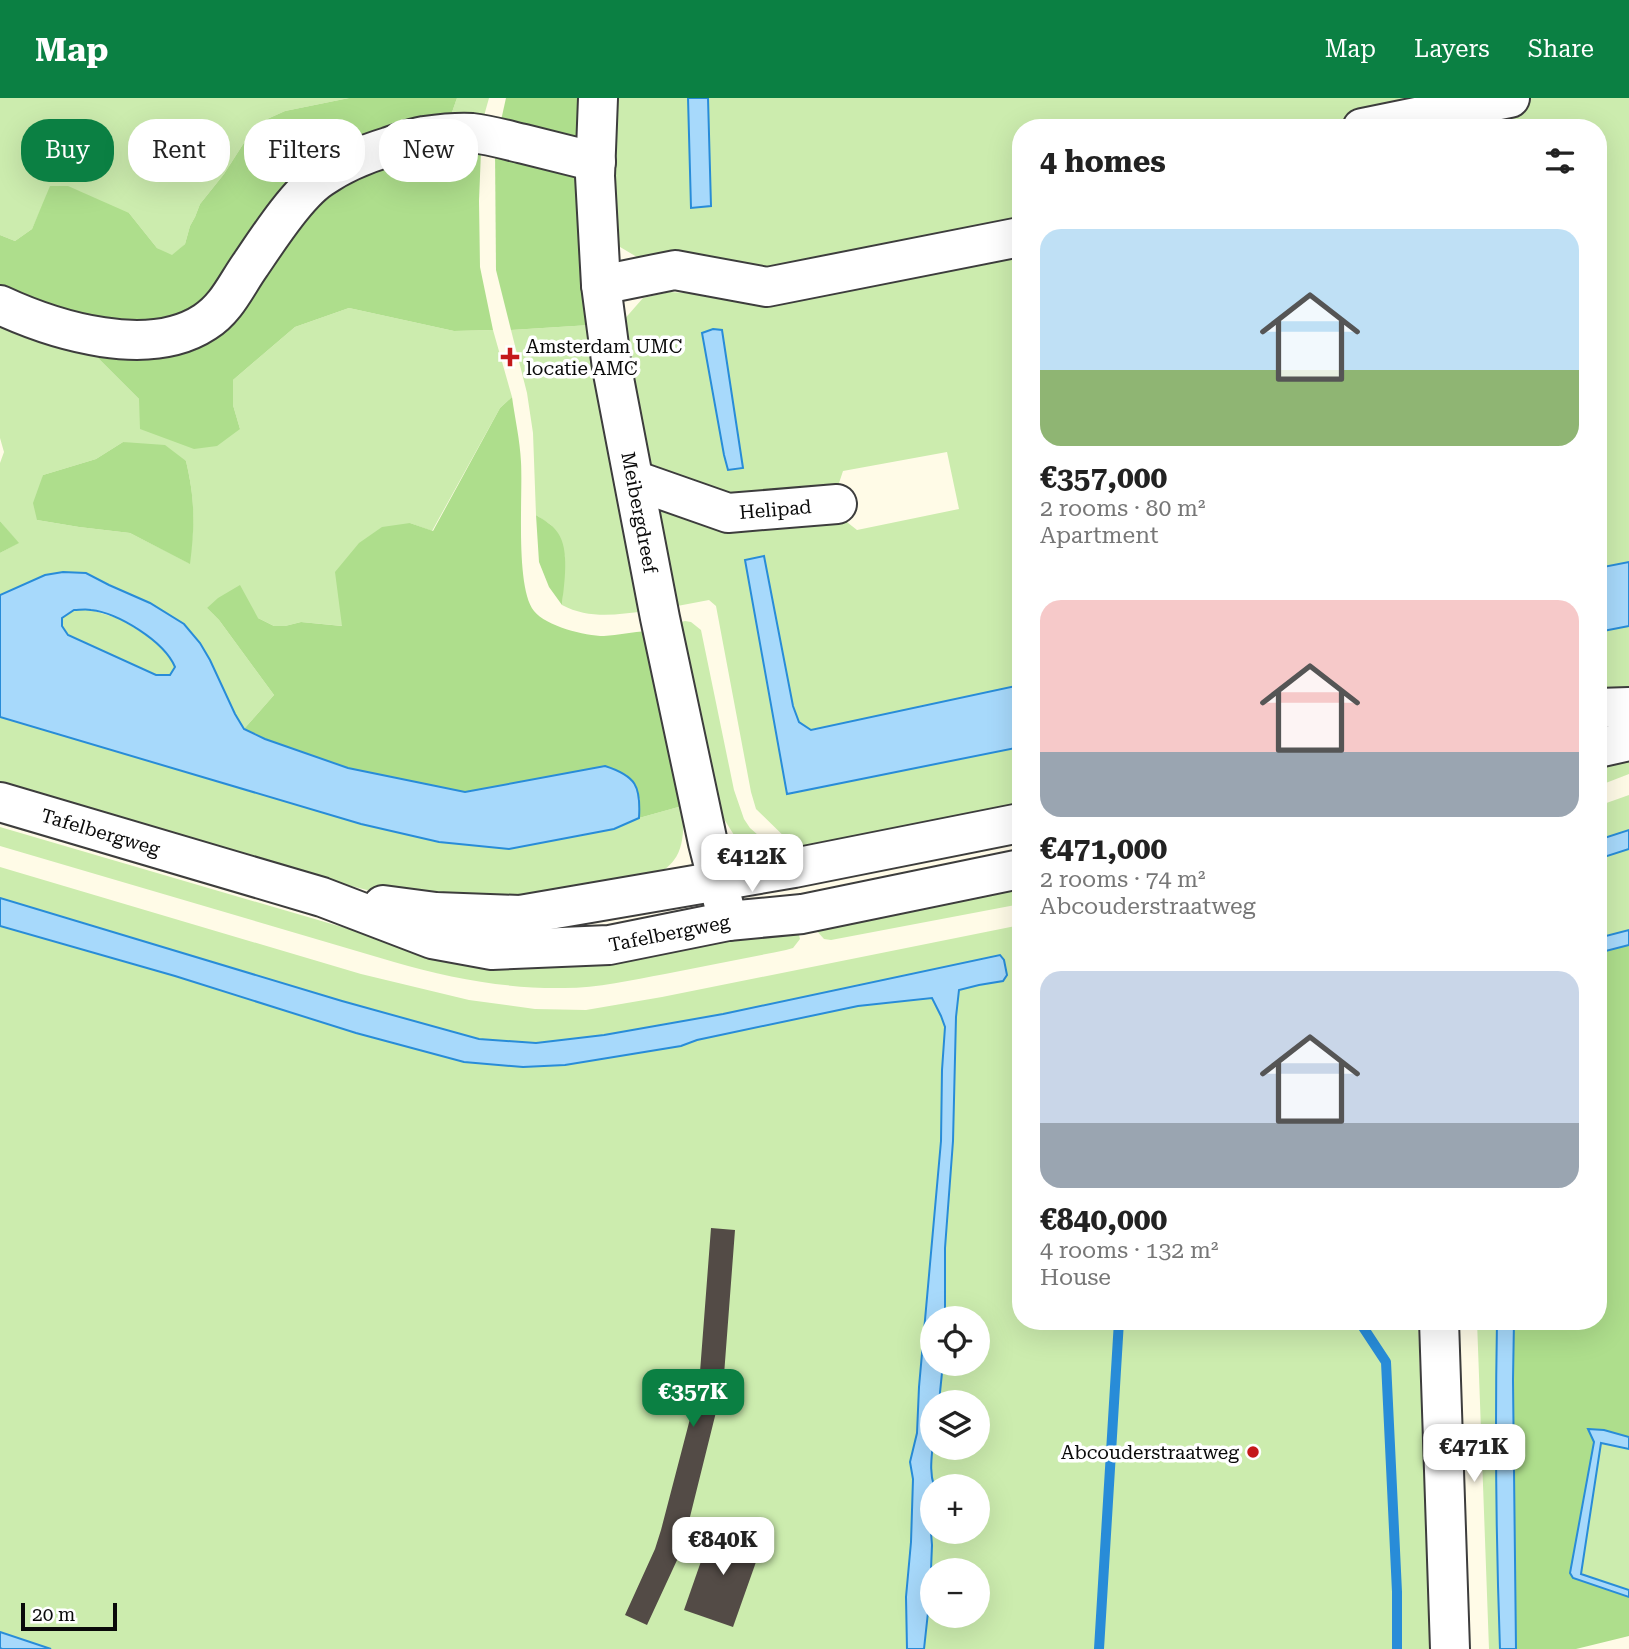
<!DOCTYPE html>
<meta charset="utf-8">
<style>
body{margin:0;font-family:"Roboto Serif",serif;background:#f6f6f6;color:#222;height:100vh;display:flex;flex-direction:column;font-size:26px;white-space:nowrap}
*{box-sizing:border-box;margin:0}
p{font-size:23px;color:#767676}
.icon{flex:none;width:38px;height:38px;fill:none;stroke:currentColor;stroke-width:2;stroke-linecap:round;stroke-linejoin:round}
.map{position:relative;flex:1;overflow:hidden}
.panel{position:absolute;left:1012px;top:21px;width:595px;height:1211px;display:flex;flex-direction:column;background:#fff;border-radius:28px;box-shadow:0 7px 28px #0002}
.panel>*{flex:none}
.top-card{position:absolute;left:21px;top:21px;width:665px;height:63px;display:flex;gap:14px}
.buttons{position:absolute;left:920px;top:1208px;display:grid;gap:14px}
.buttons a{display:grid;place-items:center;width:70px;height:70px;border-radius:50%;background:#fff;box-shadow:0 7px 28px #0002;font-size:35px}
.scale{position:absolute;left:21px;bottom:18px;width:96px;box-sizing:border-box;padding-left:7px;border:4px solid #0a0a0a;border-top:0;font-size:19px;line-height:24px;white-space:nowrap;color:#0a0a0a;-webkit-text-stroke:5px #fff;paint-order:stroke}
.price{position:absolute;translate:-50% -60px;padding:0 16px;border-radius:14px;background:#fff;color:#222;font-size:23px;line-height:46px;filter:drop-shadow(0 2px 4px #0008)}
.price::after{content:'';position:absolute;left:50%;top:42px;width:21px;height:16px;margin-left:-10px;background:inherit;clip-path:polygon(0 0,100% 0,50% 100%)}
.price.active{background:#0b8043;color:#fff}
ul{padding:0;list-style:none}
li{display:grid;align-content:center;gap:14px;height:371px;padding:0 28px}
li span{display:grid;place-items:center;height:217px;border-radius:21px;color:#555}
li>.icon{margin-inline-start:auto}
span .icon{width:126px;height:126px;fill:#fffc;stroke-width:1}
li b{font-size:30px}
h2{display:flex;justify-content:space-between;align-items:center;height:84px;padding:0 28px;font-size:30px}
.chip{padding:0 24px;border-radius:28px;background:#fff;box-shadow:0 7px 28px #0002;font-size:24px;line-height:63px}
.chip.active{background:#0b8043;color:#fff}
header{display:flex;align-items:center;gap:42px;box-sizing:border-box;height:98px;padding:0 35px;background:#0b8043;color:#fff}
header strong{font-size:33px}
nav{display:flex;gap:38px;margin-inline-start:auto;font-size:24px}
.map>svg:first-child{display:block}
.green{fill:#ccecae;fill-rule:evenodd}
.forest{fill:#aede8c}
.water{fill:#a7d9fb;stroke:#288cd8;stroke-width:2;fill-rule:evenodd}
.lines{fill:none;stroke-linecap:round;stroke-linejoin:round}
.stream{stroke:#288cd8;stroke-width:10}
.building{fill:#534b46}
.minor-casing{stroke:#3d3d3d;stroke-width:42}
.minor{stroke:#fff;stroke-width:38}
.poi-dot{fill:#c4181a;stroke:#fff;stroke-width:2.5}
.labels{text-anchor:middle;stroke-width:7;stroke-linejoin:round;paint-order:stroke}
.poi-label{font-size:19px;fill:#0a0a0a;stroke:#fff;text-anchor:start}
.street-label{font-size:19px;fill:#0a0a0a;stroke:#fff}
</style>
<header>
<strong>Map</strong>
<nav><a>Map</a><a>Layers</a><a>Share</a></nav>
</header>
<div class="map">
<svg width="1629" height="1551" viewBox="0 0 1629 1551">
<rect width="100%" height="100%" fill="#fffbe7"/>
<!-- green -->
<g class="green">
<polygon points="0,0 349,0 285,13 256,26 224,76 200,106 195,119 190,128 185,146 172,158 157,150 129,115 41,111 32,131 15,143 0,137"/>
<polygon points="457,0 489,0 482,25 450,20"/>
<path d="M614 0H688L691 110 708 12V0H1629V464L1598 470V30H1020V587L811 632 799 624 793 608 764 458 745 462 787 696 1020 649V715L797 751 756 711 751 694 716 508 709 502 672 509 622 224 643 200 670 194 699 196 695 155 661 161 642 162 615 146 612 77ZM731 296 741 354 728 372 713 297ZM947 354 959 411 857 432 838 417 835 397 843 373Z"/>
<path d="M349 210 454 233 493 232 512 299 500 310 432 433 410 425 343 528 301 524 285 528H274L258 520 207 510 219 522 274 597 244 631 235 616 210 562 109 487 85 475 63 474 45 477 0 497V455L18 445 0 423V365L4 354 0 340V224L97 259 139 301 240 331 233 307V282L295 229ZM123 344 186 363C195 401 195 427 189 465L130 435 79 429 37 422 43 377 96 361Z"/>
<path d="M590 227 644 513C617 517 588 521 562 507L565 459 551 427 536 417 533 335 527 295 511 232Z"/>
<polygon points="74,512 91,512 120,521 154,542 170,558 175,569 170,577 156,577 68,537 62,528 61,520"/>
<polygon points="685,523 691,524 701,532 734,692 744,721 750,730 780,756 775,759 750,750 734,737 717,710 678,525"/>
<polygon points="1629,528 1629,594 1598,601 1598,534"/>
<path d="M0 619 361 726 438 744 509 751 614 731 639 720 682 708C684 724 685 748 674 762 665 775 638 787 624 795L416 802 367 792 315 779 0 685Z"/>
<polygon points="1629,658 1629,676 1598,688 1598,666"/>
<polygon points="1629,697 1629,732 1598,742 1598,708"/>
<path d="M0 729 400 846 797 829 800 841 793 850 786 852C746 860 705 868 665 876 632 882 598 890 564 890 507 891 449 880 394 864L0 748Z"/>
<polygon points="1629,751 1629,832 1598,840 1598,761"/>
<path d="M0 769 361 876 469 902 535 911 586 912 662 899 1020 827V1223H1418L1431 1551H0V828L175 878 356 935 464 964 523 969 565 967 681 948 697 942 858 908 932 900 979 887 1003 883 1007 876 1004 862 1000 857 723 916 604 937 537 945 479 941 342 903 0 800ZM933 1220H978V1265H933ZM933 1304H978V1349H933ZM933 1388H978V1433H933ZM933 1472H978V1517H933Z"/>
<polygon points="1020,781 1020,806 831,842 824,841 816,832"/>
<path d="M1477 1223H1497C1495 1332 1496 1442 1500 1551H1489Z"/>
<polygon points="1601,1345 1629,1351 1629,1492 1581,1476"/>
</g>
<!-- forest -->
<g class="forest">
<polygon points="349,0 457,0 450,20 375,39 219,194 170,225 128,230 0,193 0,137 15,143 32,131 50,88 68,88 129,115 157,150 172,157 185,146 190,128 195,119 200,106 224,76 256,26 285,13"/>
<polygon points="506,0 579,0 577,49 500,27"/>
<polygon points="495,52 577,72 590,227 511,232 496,172"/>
<polygon points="481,53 479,103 480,169 493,232 454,233 349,210 295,229 233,282 233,307 240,331 217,348 194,351 140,331 139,301 97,259 189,245 274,157 337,87 419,54"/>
<path d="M512 299C515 321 520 342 521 364 523 397 515 489 534 513 546 528 585 538 604 538 618 537 633 534 647 533L682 708 639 720 640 701 605 668 465 694 348 670 265 641 244 631 274 597 219 522 207 510 218 500 240 487 258 520 274 528H285L301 524 342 528 335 474 359 445 382 429 410 425 433 433 500 310Z"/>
<path d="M123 344 165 347 186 363C195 401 195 427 190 466L130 435 79 429 37 422 33 405 43 377 96 361Z"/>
<path d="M536 417C544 422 553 427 558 435 570 452 564 487 562 507L549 489 539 464Z"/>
<polygon points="0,423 19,445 0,455"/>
<polygon points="1629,847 1629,1339 1604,1332 1594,1344 1570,1475 1573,1480 1629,1499 1629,1538 1576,1551 1516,1551 1513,1282 1514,1223 1598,1223 1598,855"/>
</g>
<!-- water -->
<g class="water">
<polygon points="688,0 708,0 711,108 691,110"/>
<polygon points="713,231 722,232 743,370 728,372 724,357 702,235"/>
<polygon points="764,458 793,608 799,624 811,632 1020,587 1020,649 787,696 745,462"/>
<polygon points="1629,464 1629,528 1598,534 1598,470"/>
<path d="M63 474 86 475 109 487 150 505 184 526 200 545 210 562 235 616 244 631 265 641 348 670 465 694 605 668C636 678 641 688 639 720L614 731 509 751 439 744 361 726 0 619V497L45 477ZM74 512C79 512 86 511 91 512 118 515 164 543 175 569L170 577H156L68 537 62 528V520Z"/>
<polygon points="1629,732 1629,751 1598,761 1598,742"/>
<path d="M0 800 342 903 479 941 536 945 604 937 723 916 1000 857 1004 862 1007 877 1003 883 979 887 959 892 956 919 953 1043 945 1150V1220H933V1265H943L939 1304H933C933 1317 933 1330 933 1343 932 1359 929 1372 934 1388H933V1411L930 1422 932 1447 930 1496 924 1551H907L906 1499 911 1444 913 1381 910 1364 917 1335 919 1289 941 1043 942 972 945 929 941 918 932 900 858 908 697 942 681 948 565 967 523 969 464 964 356 935 175 878 0 828Z"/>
<polygon points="1629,832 1629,847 1598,855 1598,840"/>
<path d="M1497 1223H1514L1513 1282 1516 1551H1500C1496 1442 1495 1332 1497 1223Z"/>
<polygon points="1588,1331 1604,1332 1629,1339 1629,1351 1601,1345 1581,1476 1629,1492 1629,1499 1573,1480 1570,1475 1594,1344"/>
<polygon points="0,1534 51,1551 2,1551 0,1550"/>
</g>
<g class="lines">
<!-- stream -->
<g class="stream">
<polyline points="1359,1223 1386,1264 1397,1494 1397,1551"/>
<polyline points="1099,1551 1119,1223"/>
</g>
</g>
<!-- building -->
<g class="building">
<polygon points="711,1130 735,1132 724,1277 720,1298 685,1439 678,1460 647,1527 625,1517 655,1451 661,1432 697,1294 700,1274"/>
<polygon points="713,1429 762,1447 733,1529 684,1512"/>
</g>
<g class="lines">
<defs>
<g id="minor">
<path id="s1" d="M598 0 595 78 601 187 612 270 660 520 708 745 728 823"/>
<polyline points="1362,30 1510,0"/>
<polyline points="601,187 675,172 767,189 1020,139"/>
<path d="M0 207C56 233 149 261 205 224 227 210 236 187 251 166 268 141 297 96 321 80 341 66 365 56 388 49 400 45 412 40 424 38 439 36 457 34 472 35 490 37 507 42 524 46 548 52 572 58 596 64"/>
<path id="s2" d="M634 382 728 415 837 406"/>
<polyline points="1598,610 1629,609"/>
<polyline points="1598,650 1629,643"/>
<path id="s3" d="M0 704 322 799 432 841 492 852 609 847 728 823 802 816 1020 771"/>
<polyline points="383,807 436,814 520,817 794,770 1020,725"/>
<polyline points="1439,1223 1450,1551"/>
</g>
</defs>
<!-- minor casing -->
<use href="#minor" class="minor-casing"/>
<!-- minor -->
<use href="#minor" class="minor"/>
</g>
<!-- markers -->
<g class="poi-dot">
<path d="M506.5 248.5h7v7h7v7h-7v7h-7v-7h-7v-7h7z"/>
<circle cx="1253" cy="1354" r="7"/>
</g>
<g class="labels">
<!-- poi labels -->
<g class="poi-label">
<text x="526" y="255">Amsterdam UMC<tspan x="526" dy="22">locatie AMC</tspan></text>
<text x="1239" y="1361" text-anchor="end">Abcouderstraatweg</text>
</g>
<!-- street labels -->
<g class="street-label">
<text dy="7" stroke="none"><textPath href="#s2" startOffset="147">Helipad</textPath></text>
<text dy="7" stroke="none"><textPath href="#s1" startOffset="418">Meibergdreef</textPath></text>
<text dy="7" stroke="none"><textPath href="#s3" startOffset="105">Tafelbergweg</textPath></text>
<text dy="7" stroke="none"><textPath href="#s3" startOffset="693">Tafelbergweg</textPath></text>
</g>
</g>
</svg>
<div class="buttons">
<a><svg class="icon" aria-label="locate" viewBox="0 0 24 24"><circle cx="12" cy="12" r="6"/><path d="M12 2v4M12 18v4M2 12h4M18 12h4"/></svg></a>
<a><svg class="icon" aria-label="layers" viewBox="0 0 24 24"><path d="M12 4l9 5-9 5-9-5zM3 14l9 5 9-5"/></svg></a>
<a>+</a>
<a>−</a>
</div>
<div class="scale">20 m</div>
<b class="price" style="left:752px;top:796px">€412K</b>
<b class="price active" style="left:693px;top:1331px">€357K</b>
<b class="price" style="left:1474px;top:1386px">€471K</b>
<b class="price" style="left:723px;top:1479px">€840K</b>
<div class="top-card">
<a class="chip active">Buy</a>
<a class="chip">Rent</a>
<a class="chip">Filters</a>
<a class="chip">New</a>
</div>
<section class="panel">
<h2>4 homes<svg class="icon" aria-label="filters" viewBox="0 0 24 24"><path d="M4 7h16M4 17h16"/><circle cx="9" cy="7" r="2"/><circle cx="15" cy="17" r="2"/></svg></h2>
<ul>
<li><span style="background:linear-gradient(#bfe0f5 65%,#8fb573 0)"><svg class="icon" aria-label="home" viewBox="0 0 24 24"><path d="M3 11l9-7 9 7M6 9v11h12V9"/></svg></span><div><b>€357,000</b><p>2 rooms · 80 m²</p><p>Apartment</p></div></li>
<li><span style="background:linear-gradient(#f6c9c9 70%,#9aa5b1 0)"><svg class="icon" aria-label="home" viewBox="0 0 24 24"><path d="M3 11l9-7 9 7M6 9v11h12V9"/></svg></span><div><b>€471,000</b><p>2 rooms · 74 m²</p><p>Abcouderstraatweg</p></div></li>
<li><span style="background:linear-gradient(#c9d6e8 70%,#9aa5b1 0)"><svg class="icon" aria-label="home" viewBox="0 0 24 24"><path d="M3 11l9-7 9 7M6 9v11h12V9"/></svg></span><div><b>€840,000</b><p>4 rooms · 132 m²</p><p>House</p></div></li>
</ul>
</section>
</div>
